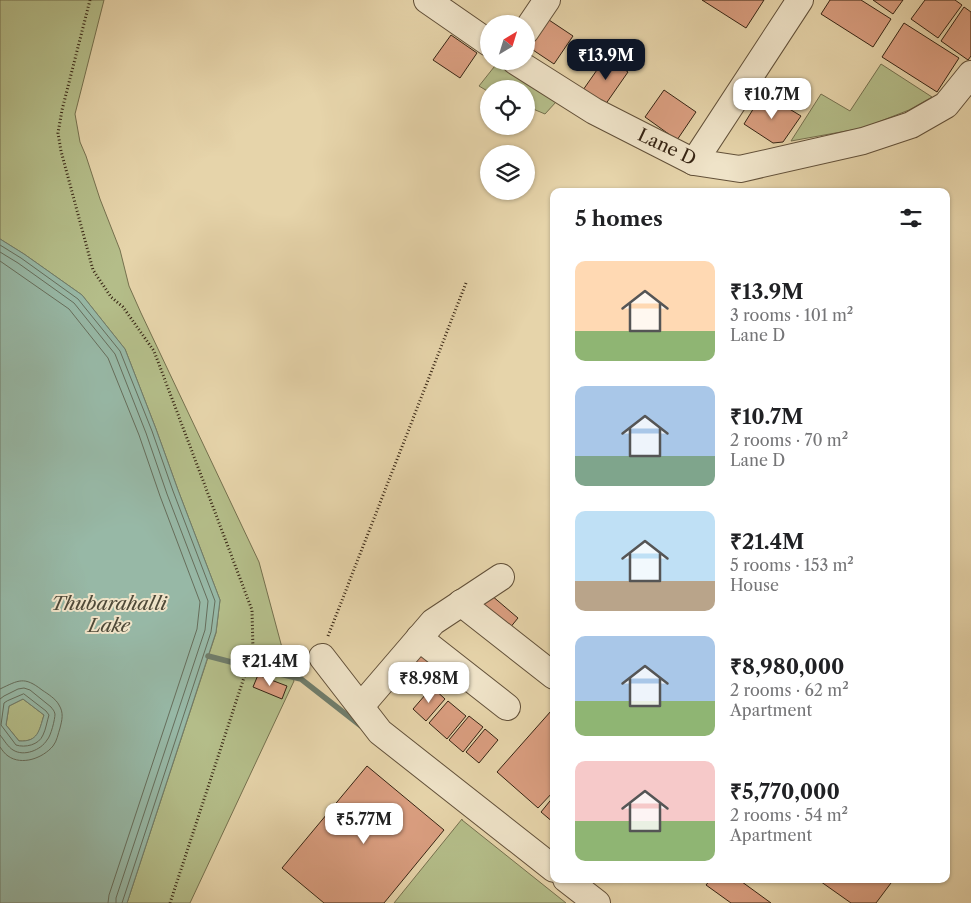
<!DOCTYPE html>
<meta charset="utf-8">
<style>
body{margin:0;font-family:"Libre Caslon Text",serif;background:#f2f2f2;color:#202124;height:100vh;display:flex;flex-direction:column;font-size:19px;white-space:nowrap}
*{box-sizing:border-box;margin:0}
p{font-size:16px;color:#757577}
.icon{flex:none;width:28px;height:28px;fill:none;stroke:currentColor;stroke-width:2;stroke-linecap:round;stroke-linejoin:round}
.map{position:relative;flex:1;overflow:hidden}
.sheet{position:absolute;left:550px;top:188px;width:400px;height:695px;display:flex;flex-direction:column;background:#fff;border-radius:10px;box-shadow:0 1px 4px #0004}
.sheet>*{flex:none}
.needle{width:32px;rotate:38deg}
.buttons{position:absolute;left:480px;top:15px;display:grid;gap:10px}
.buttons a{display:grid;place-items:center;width:55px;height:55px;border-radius:50%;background:#fff;box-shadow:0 1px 4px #0004;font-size:25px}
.price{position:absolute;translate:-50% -42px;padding:0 11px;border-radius:10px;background:#fff;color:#222;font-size:16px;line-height:32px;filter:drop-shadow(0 1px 2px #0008)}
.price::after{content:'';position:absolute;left:50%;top:30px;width:15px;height:11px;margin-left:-8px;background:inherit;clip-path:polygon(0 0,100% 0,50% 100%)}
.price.selected{background:#111827;color:#fff}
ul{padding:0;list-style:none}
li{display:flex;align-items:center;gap:15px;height:125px;padding:0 25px}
li span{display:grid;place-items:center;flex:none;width:140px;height:100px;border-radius:10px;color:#555}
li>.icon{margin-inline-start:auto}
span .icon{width:60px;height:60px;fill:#fffc;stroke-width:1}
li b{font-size:21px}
h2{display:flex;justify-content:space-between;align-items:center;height:60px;padding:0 25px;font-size:21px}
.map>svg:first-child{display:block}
.green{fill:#b4bd89;stroke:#75704e}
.water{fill:#97b8a6;stroke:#707d6b;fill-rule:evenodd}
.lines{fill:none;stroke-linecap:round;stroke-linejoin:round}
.shore{stroke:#666e5c;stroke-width:1}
.stream{stroke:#707d6b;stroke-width:5.5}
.building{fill:#da9e80;stroke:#362413}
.minor-casing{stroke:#625039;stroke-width:28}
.path{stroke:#362413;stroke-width:3;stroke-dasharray:1 2.5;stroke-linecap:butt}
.minor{stroke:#efe3c8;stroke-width:26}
.labels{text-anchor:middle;stroke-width:4;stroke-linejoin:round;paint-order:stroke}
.street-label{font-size:18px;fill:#362413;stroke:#efe3c8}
.water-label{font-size:19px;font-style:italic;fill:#4e4938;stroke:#efe3c8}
</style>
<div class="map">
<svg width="971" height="903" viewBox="0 0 971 903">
<rect width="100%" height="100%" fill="#e6d4aa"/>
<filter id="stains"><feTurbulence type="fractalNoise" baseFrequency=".004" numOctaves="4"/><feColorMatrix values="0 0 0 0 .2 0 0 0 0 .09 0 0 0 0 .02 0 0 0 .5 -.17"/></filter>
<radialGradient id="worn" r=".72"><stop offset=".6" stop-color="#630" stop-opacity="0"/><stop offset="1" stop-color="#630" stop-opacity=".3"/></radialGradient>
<!-- green -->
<g class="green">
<polygon points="0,0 104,0 75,114 80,142 86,156 100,199 120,250 129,286 141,313 259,562 284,655 294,681 190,903 127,903 216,633 220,600 178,490 156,429 125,349 82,295 24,254 0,239"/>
<polygon points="498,62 556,102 545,114 526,106 526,89 489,89 489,92 479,86"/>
<polygon points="881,64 932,97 909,110 863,128 791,141 821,94 850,111"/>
<path d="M23 699 44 715C39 731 39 742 19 741L6 725 9 706Z"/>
<polygon points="462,819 462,820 566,903 394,903"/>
</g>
<!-- water -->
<path class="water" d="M0 239 24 254 82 295 125 349 156 429 178 490 220 600 216 632 127 903H0ZM23 699 44 715C39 731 38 742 19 741L6 725 9 706Z"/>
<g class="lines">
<!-- shore -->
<g class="shore">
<polyline points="0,245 21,258 78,299 120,351 152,431 173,491 215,601 211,632 122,903"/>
<polyline points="0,252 18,263 74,303 115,354 146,433 167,494 208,601 205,630 116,898 116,903"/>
<polyline points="0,261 69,309 108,358 139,435 160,496 200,602 197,629 109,895 108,903"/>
<path d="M0 689C19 680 24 676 42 690 48 694 56 699 59 705 64 713 62 720 60 728 58 734 57 741 53 746 43 758 22 766 8 756 5 754 2 750 0 747"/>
<path d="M24 694 46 711 49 715C47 721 46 729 43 735 39 745 25 748 16 745L1 725 4 703 7 701Z"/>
<path d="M0 699 4 696 18 689 24 688 30 690 51 707C53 710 54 710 55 714 55 719 51 736 47 740 41 750 24 757 13 750 8 747 4 740 0 735"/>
</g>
<!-- stream -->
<g class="stream">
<polyline points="208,656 235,663"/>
<polyline points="280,674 301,679 361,726"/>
</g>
</g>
<!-- building -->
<g class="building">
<polygon points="702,0 764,0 746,28"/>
<polygon points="830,0 861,0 891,19 873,47 821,14"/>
<polygon points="873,0 903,0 893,14"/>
<polygon points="925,0 955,0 962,5 938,38 911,19"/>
<polygon points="964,7 971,12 971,56 968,60 941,41"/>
<polygon points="546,18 573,36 554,64 527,46"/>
<polygon points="904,23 959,58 937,92 882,57"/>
<polygon points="451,35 477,53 460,78 433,60"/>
<polygon points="606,57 628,72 605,105 583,90"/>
<polygon points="664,90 696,112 677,140 645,117"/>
<polygon points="763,93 801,116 783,142 773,143 744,124"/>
<polygon points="491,595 518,618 509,629 481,606"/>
<polygon points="425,650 440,663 419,688 404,675"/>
<polygon points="258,675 287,686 282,699 253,687"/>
<polygon points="432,687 445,699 426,721 413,709"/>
<polygon points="448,701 466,716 447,739 429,723"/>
<polygon points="551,711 554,713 554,791 538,808 497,772"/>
<polygon points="469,716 483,727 463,752 449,740"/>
<polygon points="485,729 498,740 479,763 466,752"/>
<polygon points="367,766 444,830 384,903 324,903 282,868"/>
<polygon points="554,796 554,823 541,812"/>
<polygon points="711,879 738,879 771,903 731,903 706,885"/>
<polygon points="817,879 894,879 876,903 851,903"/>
</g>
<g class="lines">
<defs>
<g id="minor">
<polyline points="427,0 489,43"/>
<polyline points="526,31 547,0"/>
<polyline points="515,61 594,111 694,162 740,169 863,141 911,125 946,105 971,74"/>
<polyline points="694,162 800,0"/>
<polyline points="461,603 554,676"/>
<polyline points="419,638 507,707"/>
<polyline points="322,657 380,732 554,869"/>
<polyline points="361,706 433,622 501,577"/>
<polyline points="566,879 597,903"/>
</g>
</defs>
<!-- minor casing -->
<use href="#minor" class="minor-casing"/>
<!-- path -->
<g class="path">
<polyline points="90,0 62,110 58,133 61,151 93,270 111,297 123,307 154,351 252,610 253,650 170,903"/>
<polyline points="328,636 466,283"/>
<polyline points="253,650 284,655 302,656"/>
</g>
<!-- minor -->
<use href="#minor" class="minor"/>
</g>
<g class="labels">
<!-- street labels -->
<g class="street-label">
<text transform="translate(667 147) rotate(25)" y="6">Lane D</text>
</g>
<!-- water labels -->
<g class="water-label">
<text x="109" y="610">Thubarahalli<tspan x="109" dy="22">Lake</tspan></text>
</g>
</g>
<rect width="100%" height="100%" filter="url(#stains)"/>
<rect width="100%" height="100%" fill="url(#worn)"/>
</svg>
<div class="buttons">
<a><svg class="needle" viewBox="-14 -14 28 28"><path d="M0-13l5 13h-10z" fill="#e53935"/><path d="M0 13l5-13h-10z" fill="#757577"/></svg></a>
<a><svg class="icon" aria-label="locate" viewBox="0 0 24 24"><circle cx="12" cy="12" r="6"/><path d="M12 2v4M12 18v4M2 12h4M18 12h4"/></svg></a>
<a><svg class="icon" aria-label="layers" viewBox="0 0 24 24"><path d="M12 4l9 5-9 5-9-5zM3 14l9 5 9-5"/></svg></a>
</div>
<b class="price selected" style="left:606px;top:81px">₹13.9M</b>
<b class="price" style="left:772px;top:120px">₹10.7M</b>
<b class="price" style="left:270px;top:687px">₹21.4M</b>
<b class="price" style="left:429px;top:704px">₹8.98M</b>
<b class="price" style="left:364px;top:845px">₹5.77M</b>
<section class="sheet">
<h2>5 homes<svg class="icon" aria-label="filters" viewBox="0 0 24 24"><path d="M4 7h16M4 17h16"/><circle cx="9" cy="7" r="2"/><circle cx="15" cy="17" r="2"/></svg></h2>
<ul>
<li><span style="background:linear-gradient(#ffd9b3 70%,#8fb573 0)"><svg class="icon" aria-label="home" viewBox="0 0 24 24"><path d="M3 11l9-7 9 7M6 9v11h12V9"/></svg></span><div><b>₹13.9M</b><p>3 rooms · 101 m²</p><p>Lane D</p></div></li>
<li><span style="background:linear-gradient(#a9c7e8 70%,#7fa58c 0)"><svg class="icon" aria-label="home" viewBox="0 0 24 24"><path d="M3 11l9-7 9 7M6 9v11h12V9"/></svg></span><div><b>₹10.7M</b><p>2 rooms · 70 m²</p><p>Lane D</p></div></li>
<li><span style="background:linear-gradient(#bfe0f5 70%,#b9a48a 0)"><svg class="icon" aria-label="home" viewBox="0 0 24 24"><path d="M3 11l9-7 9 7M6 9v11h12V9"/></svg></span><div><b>₹21.4M</b><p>5 rooms · 153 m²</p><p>House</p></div></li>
<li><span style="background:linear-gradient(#a9c7e8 65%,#8fb573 0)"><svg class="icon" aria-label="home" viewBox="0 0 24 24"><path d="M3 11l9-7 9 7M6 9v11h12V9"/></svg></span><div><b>₹8,980,000</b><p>2 rooms · 62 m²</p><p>Apartment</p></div></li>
<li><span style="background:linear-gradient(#f6c9c9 60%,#8fb573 0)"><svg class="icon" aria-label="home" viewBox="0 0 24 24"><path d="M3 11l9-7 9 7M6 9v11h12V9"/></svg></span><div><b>₹5,770,000</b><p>2 rooms · 54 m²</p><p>Apartment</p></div></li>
</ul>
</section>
</div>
